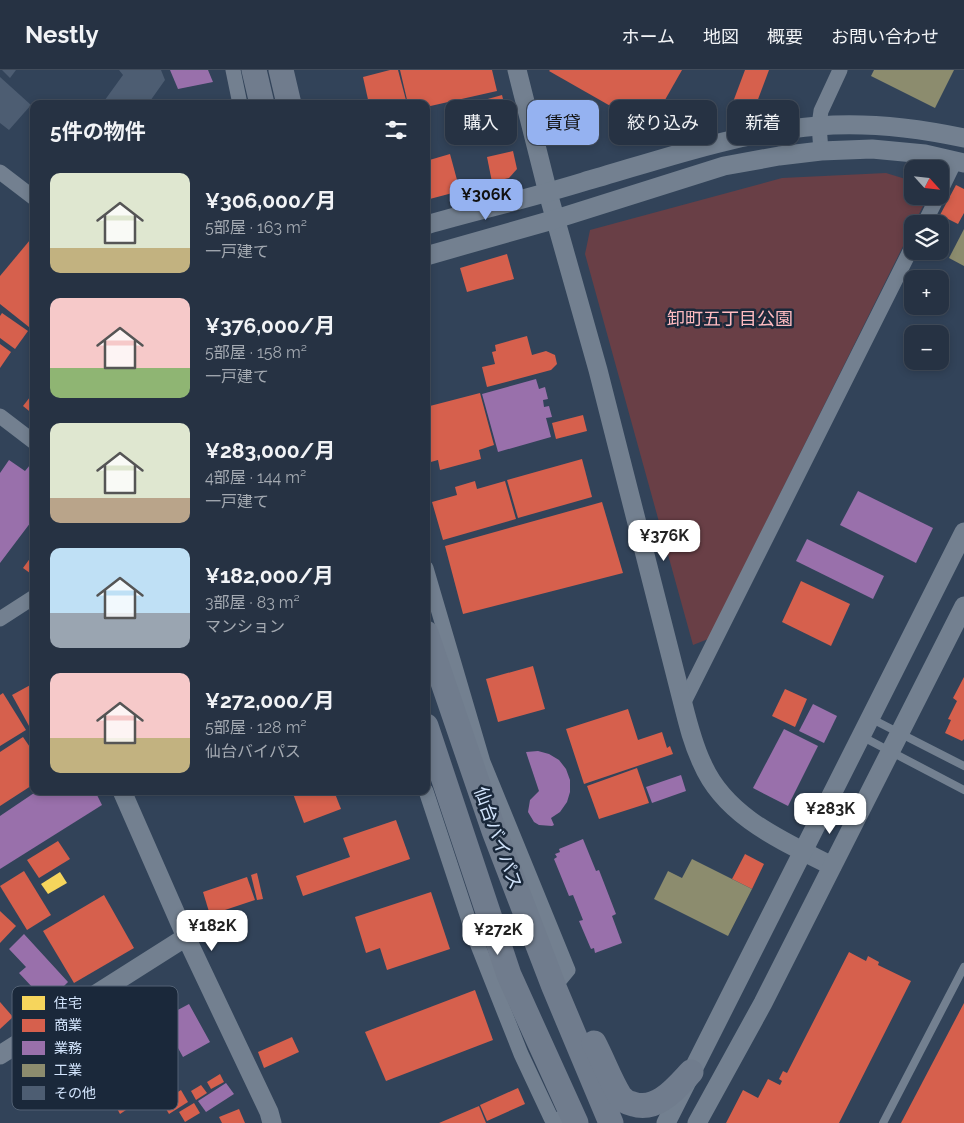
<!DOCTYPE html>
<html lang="ja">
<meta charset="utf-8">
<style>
body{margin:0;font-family:Raleway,"Noto Sans JP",sans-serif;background:#323e4e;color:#f1f3f6;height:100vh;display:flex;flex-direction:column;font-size:19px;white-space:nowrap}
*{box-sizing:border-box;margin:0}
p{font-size:16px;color:#a4aab2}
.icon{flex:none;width:28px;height:28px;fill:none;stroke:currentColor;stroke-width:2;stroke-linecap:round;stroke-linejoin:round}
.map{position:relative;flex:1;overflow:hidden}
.drawer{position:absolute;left:30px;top:30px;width:400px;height:695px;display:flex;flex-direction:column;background:#263243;border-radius:10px;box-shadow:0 2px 8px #0003,0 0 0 1px #424d5c}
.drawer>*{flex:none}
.hud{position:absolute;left:445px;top:30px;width:444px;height:45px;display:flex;gap:10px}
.needle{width:32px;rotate:117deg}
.tools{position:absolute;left:904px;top:90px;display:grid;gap:10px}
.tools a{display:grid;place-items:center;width:45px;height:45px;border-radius:10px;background:#263243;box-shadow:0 2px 8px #0003,0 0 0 1px #424d5c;font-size:25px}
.price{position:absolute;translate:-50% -42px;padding:0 11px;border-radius:10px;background:#fff;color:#222;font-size:16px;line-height:32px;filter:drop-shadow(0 1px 2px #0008)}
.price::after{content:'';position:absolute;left:50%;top:30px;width:15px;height:11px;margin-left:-8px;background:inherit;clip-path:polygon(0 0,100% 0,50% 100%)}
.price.active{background:#95b2f1;color:#111}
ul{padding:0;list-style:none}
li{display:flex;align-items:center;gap:15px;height:125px;padding:0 20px}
li span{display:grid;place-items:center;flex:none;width:140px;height:100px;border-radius:10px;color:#555}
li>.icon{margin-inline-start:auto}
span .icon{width:60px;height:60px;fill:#fffc;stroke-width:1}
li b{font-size:21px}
h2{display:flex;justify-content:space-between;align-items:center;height:60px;padding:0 20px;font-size:21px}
.tag{padding:0 18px;border-radius:10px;background:#263243;box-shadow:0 2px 8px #0003,0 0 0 1px #424d5c;font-size:18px;line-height:45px}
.tag.active{background:#95b2f1;color:#111}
header{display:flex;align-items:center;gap:30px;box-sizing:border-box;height:70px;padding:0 25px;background:#263243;border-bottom:1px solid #424d5c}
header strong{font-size:24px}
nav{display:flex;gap:28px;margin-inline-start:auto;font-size:18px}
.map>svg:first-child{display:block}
.green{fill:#693f46}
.homes{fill:#f6d55c}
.shops{fill:#d6604d}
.offices{fill:#9970ab}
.industry{fill:#8c8c6e}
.building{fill:#4d5d72}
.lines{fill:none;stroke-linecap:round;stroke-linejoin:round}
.service{stroke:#738090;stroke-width:8}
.minor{stroke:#738090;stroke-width:15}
.tertiary{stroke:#738090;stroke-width:19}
.trunk{stroke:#707c8d;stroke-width:25}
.labels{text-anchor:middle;stroke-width:5;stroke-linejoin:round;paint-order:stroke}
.park-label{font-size:18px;fill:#ffbbc0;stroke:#1a283a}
.street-label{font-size:18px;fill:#d3e5fd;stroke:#1a283a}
.key{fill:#1a283a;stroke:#526174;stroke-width:1}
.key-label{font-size:14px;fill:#d3e5fd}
</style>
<header>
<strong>Nestly</strong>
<nav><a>ホーム</a><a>地図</a><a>概要</a><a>お問い合わせ</a></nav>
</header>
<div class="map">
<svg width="964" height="1053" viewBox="0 0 964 1053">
<rect width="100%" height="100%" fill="#324359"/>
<!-- green -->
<polygon class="green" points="886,103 912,111 912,126 928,126 914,154 912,154 912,158 708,569 693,575 585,184 590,160 782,108"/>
<!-- homes -->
<polygon class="homes" points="60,802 67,813 48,824 41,814"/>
<!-- shops -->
<g class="shops">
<polygon points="390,0 398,0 407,34 369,34 363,7"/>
<polygon points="400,0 492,0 497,21 426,37 426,34 408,34"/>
<polygon points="550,0 682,0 649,58 549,1"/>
<polygon points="745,0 769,0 754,40 733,32"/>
<polygon points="502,25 509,53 484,59 477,32"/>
<polygon points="513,81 517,99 509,108 492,112 487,87"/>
<polygon points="450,84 460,121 426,130 426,91"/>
<polygon points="956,115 964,119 964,143 958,154 940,145"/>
<polygon points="30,170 34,173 34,261 0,234 0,206"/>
<polygon points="507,184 514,209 467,222 460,198"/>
<polygon points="2,243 28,261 15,279 0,268 0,246"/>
<polygon points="527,266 532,285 546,281 555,285 557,294 551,300 487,317 482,297 495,294 492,282 496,281 495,275"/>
<polygon points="0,274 11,282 0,298"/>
<polygon points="34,322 34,345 23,336"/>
<polygon points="480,323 494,375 479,380 481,389 440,400 438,390 427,393 426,337"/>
<polygon points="583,345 587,361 556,369 552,353"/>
<polygon points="582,389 592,427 518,448 507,410"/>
<polygon points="475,411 477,419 505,411 516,449 443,470 432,432 457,425 455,417"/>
<polygon points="602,432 623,503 463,544 445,476"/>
<polygon points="34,483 34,506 23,498"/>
<polygon points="801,511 850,534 831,576 782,552"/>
<polygon points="533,596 545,639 498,652 486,609"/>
<polygon points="964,607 964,669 962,671 945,663 951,650 948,649 957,631 953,628"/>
<polygon points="34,613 34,665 12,625"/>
<polygon points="785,619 807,629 795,657 772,646"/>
<polygon points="3,623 26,660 0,676 0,625"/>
<polygon points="628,639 638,670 662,662 667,678 670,676 673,684 584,714 566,659"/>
<polygon points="23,667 34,683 34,714 0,736 0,682"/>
<polygon points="637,698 649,733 599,749 587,716"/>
<polygon points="292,721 334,721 341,739 304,753"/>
<polygon points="396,750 410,789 303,826 296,806 350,787 343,768"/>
<polygon points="58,771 70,789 39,808 27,790"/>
<polygon points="745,784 764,794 752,819 732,809"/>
<polygon points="24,801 51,845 27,860 0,816"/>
<polygon points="257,803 263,829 257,830 251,805"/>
<polygon points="247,807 255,830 210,845 203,822"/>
<polygon points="431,822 450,879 387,900 380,878 366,883 355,847"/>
<polygon points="104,825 134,878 74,913 43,861"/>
<polygon points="0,841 16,856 0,873"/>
<polygon points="849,882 866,891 868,886 879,892 878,895 911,911 839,1053 726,1053 743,1020 758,1028 768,1009 780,1015 782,1011 779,1009 783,1001 787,1003"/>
<polygon points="475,920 493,970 386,1011 365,962"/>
<polygon points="0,932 13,947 0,959"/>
<polygon points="964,933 964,1053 901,1053"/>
<polygon points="162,960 178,986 136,1013 120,988"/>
<polygon points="292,967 299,982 264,998 258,982"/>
<polygon points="220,1004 224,1012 211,1019 207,1012"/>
<polygon points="147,1012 153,1022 120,1044 114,1033"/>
<polygon points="201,1015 207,1023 196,1030 191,1021"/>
<polygon points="518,1018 525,1034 487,1051 480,1035"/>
<polygon points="181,1020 188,1032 169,1044 162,1032"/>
<polygon points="194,1033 200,1043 185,1052 179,1042"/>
<polygon points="479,1036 486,1053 439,1053"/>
<polygon points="239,1039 245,1053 222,1053 219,1047"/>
</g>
<!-- offices -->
<g class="offices">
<polygon points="170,0 208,0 213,12 178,19"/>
<polygon points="536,309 539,319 545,317 548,329 543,330 544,337 549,336 552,347 546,348 551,367 498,382 482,324"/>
<polygon points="9,390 25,401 30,395 34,398 34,448 0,493 0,403"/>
<polygon points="858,421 933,458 916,493 840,455"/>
<polygon points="807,469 884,506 873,529 796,491"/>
<polygon points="813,634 837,646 824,673 799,661"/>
<polygon points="784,659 818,676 788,736 753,718"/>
<polygon points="538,681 549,684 559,690 566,699 570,710 570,722 567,732 560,742 551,748 554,755 552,756 539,755 534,752 528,742 530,730 539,721 526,682"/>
<polygon points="681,705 686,721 652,733 646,717"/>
<polygon points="37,721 95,721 102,735 0,799 0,746"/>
<polygon points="583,769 596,801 599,800 616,844 612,846 622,873 595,883 594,878 591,879 579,851 583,850 573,825 569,826 554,789 557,787 555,784 560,782 559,779"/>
<polygon points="24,864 68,912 47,933 19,903 26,897 9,879"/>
<polygon points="165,926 174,942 189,934 210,972 183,987 153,933"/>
<polygon points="226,1013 234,1024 206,1042 198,1031"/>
</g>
<!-- industry -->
<g class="industry">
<polygon points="874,0 954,0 935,38 871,6"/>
<polygon points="964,159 964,196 949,188"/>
<polygon points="692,789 752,819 728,866 654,829 668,801 682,808"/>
</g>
<!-- building -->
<g class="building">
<polygon points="2,0 16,0 10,8"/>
<polygon points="119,0 161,0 165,10 148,34 102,34 123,5"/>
<polygon points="0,7 31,35 9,60 0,53"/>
</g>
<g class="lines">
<!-- service -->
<g class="service">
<polyline points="872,649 964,696"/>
<polyline points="863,667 964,720"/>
<polyline points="883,1053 964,897"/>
</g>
<!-- minor -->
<g class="minor">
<polyline points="233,0 240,34"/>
<polyline points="821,81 819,55 821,41 840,0"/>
<polyline points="0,102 34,128"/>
<polyline points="940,122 955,91"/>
<polyline points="924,154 938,126"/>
<polyline points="0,346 34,372"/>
<polyline points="426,498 483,692 568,900 554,917"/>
<polyline points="0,549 34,527"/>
<polyline points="683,634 912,177"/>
<polyline points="426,721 473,863 521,984 551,1048 576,1053"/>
</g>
<!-- tertiary -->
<g class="tertiary">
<path d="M517 0 548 123 598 300 683 634C688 654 693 674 702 693 725 747 783 771 832 796"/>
<path d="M426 155C478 140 531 128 583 112 660 90 738 62 818 56 866 52 917 58 964 68"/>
<polyline points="426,186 556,149 724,96 779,86 821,81 872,79 925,84 964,93"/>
<polyline points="122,721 186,867 269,1042 272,1053"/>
<polyline points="0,985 186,867"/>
<path d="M666 1053C765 856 866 660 964 462"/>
<polyline points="697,1053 763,933 964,536"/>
</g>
<!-- trunk -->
<g class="trunk">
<polyline points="254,0 262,34"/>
<polyline points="281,0 289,34"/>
<polyline points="426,563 494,761 554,917 611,1053"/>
<polyline points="426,656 509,905 576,1053"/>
<path d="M594 973C603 990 610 1010 620 1026 623 1030 628 1033 633 1034 657 1042 676 1018 691 1002"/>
</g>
</g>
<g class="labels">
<!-- park labels -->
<g class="park-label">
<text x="730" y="255">卸町五丁目公園</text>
</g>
<!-- street labels -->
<g class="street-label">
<text transform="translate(498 768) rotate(70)" y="6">仙台バイパス</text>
</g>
</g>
<!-- legend -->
<rect x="12" y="916" width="166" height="124" rx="8" class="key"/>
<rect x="22" y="926" width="23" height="14" fill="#f6d55c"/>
<rect x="22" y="949" width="23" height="13" fill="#d6604d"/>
<rect x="22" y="971" width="23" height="14" fill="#9970ab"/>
<rect x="22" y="994" width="23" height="13" fill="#8c8c6e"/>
<rect x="22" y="1016" width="23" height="14" fill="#4d5d72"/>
<g class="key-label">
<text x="54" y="938">住宅</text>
<text x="54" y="960">商業</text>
<text x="54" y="983">業務</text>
<text x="54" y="1005">工業</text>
<text x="54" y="1028">その他</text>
</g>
</svg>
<div class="tools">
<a><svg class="needle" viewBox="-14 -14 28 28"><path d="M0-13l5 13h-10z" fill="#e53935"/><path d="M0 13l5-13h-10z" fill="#a4aab2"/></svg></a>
<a><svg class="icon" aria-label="layers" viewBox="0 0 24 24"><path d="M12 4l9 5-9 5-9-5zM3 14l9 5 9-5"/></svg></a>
<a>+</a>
<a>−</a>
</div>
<b class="price active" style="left:486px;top:151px">¥306K</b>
<b class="price" style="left:664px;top:492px">¥376K</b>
<b class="price" style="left:830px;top:765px">¥283K</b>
<b class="price" style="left:212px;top:882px">¥182K</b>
<b class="price" style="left:498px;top:886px">¥272K</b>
<div class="hud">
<a class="tag">購入</a>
<a class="tag active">賃貸</a>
<a class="tag">絞り込み</a>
<a class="tag">新着</a>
</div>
<section class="drawer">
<h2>5件の物件<svg class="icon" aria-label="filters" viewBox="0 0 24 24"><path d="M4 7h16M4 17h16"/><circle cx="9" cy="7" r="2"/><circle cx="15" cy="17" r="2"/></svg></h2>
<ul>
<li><span style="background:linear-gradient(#dfe7d0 75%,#c2b280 0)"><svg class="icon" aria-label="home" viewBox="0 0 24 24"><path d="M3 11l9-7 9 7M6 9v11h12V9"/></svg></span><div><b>¥306,000/月</b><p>5部屋 · 163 m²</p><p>一戸建て</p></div></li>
<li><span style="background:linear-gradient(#f6c9c9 70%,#8fb573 0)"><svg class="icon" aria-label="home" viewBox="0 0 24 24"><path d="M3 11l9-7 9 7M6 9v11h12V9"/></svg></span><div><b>¥376,000/月</b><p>5部屋 · 158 m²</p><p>一戸建て</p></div></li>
<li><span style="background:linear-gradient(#dfe7d0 75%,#b9a48a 0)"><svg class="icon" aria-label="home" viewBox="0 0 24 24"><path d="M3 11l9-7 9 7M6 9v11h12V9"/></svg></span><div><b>¥283,000/月</b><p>4部屋 · 144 m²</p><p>一戸建て</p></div></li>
<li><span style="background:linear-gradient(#bfe0f5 65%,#9aa5b1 0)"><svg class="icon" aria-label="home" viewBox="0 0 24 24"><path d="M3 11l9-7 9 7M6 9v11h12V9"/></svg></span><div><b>¥182,000/月</b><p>3部屋 · 83 m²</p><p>マンション</p></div></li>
<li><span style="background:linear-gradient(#f6c9c9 65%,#c2b280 0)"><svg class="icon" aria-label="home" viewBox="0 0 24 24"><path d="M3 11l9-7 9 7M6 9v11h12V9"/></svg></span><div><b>¥272,000/月</b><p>5部屋 · 128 m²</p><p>仙台バイパス</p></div></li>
</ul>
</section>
</div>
